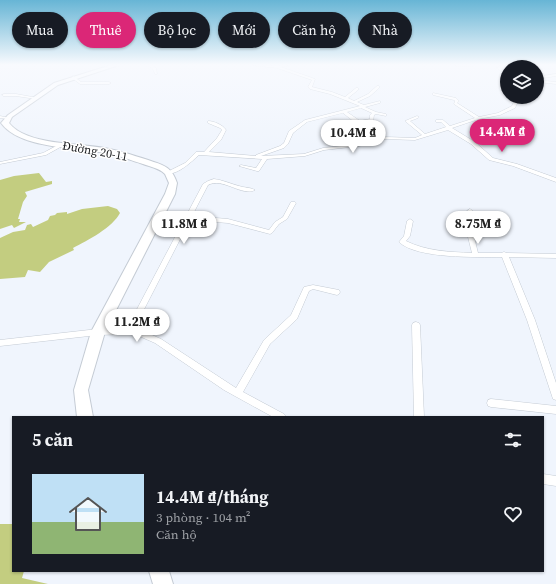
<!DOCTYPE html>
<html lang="vi">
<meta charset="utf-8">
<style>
body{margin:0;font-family:"Source Serif 4",serif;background:#242831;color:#f1f3f6;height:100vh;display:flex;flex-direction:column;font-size:15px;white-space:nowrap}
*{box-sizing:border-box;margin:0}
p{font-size:13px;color:#9ea1a6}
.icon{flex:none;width:22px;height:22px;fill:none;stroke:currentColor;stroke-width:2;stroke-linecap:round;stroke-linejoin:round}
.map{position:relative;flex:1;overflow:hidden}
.details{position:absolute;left:12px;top:416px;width:532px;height:156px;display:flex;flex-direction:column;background:#171b24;border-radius:0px;box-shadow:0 1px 3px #0004}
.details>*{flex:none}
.top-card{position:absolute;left:12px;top:12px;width:532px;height:36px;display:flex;gap:8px}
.buttons{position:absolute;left:500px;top:60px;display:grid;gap:8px}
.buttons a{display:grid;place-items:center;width:44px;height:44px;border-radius:50%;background:#171b24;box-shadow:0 1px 3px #0004;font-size:20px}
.price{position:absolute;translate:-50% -34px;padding:0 9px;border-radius:14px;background:#fff;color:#222;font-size:13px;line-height:26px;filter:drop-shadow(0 1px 2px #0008)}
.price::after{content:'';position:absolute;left:50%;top:24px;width:12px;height:9px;margin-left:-6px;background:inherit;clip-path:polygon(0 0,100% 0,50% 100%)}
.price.active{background:#db2777;color:#fff}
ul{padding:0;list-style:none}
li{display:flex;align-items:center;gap:12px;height:100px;padding:0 20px}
li span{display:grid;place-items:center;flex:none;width:112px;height:80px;border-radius:0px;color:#555}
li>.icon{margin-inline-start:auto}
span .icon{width:48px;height:48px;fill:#fffc;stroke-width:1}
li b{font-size:17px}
h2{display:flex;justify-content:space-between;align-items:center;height:48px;padding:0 20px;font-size:17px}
.pill{padding:0 14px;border-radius:18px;background:#171b24;box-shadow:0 1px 3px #0004;font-size:14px;line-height:36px}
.pill.active{background:#db2777;color:#fff}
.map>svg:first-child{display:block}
.forest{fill:#c3cd80}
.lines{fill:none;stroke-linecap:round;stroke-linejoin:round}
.minor-casing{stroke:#c4cbd4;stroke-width:1}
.trunk-casing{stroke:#c4cbd4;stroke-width:2}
.minor{fill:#fff;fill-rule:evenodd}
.trunk{fill:#fff;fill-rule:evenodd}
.labels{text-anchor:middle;stroke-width:3;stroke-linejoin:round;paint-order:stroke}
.street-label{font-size:12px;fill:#191b1e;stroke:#fff}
</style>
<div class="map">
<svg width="556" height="584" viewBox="0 0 556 584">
<rect width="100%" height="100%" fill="#f0f5fd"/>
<!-- forest -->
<g class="forest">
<polygon points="39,173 46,182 52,181 52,184 25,192 27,196 23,202 18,219 20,219 19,222 26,222 14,228 12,225 0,229 0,180 14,176"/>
<path d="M108 206 117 209 120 213C113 227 87 241 73 248L74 250 49 262 40 272 28 270 25 277 0 279V238L13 232 25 230 27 225 31 224 33 227 48 220 50 216 55 215 57 213 67 212V214L82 209Z"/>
<polygon points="0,524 13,524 13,571 24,571 22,578 48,584 0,584"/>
</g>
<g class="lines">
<defs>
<g id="minor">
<polygon points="148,65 152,65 156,68 157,74 155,74 153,69"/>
<path d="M250 65 277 66 290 65 281 67 315 79 312 87 332 92 345 97 356 88H358V90L348 98 354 101 368 94 377 86H379V88L370 96 357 102 364 105 380 101V103L365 107 376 112 386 114V116L376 114 374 115 373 121 363 123 386 137 415 138 422 135 405 121 417 116 419 117 418 118 410 121 425 134 446 127 441 122H436V120H443L450 126 475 118 454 104 455 101 454 100 433 95V93L456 98 459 101 457 103 479 117 498 113 512 106 516 97H520L515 108 500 115 479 119 452 128 475 142 493 158 517 164 556 178V182L513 166 489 160 471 144 448 130 415 140 385 139 359 146 324 150 305 156 267 159 259 171H257L239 166 241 165 256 168 262 159 199 155C191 162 179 174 167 174V172L185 163 196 152H204L217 138 222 130 220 128 208 123V121C214 121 223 125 226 130L221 140 209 152 256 156V155L280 146 284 143 289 131 305 120 360 106 330 94 310 89 308 87 312 80 277 68ZM361 108 372 113 370 115V119L360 121 347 112ZM343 113 357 124 381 138 359 144 323 148 304 154 261 156 284 148 288 144 293 133 307 122Z"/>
<polygon points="455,65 474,65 472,66 457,66"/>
<polygon points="501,65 506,65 513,67 504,66 501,68 503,71 501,72 497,68"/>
<polygon points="516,65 520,65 518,67 514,67"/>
<polygon points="556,74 556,76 537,79 537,77"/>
<polygon points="73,76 81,82 109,82 111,83 109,84 80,84 72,78"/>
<polygon points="537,80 556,82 556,84 537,82"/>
<polygon points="502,83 507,85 507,87 501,85"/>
<polygon points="4,94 16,94 38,98 36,99 16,96 3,96 2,95"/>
<polygon points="0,116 10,118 8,119 0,118"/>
<polygon points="60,144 64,145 46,155 0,164 0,162 43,153"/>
<path d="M214 179C223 180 231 184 239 186 244 188 250 187 255 190 242 197 223 177 208 185L192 216 228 219 269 230 275 222 283 217 291 202H295L296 203 287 219 279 224 272 233 270 234 228 223 190 220 134 329 143 331 161 339 236 388 264 340 291 315 304 287 313 285 339 290 340 292 339 294 337 295 313 289 309 291 297 319 270 344 243 392 284 414 286 417H273L224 390 155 343 139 336 129 334 98 335 0 346V340L98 329 127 328 203 184 208 181Z"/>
<path d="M470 209 473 211 474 237 478 253H501L504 252 507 253 556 254V258L509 257 535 320 556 383V400L553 399 552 396 527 320 502 257C477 257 417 259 399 242L404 236 407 221 410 219 413 221 410 236 406 241C426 251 449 252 472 253L468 237 467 211Z"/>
<polygon points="416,322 419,323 420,325 424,417 414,417 412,325 413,323"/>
<polygon points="491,399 556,406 556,414 491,407 488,406 487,403 488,400"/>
<polygon points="543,474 556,476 556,486 543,484"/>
</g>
<g id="trunk">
<path d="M111 65H119L58 85 12 117 9 123C26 145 78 143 104 148 118 150 132 155 145 159 162 165 171 165 177 183L175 194 105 332 88 390 93 417H77L74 390 91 332 165 194 169 183 165 174C159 168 151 167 143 164 130 160 118 155 105 153 75 147 20 149 1 123L8 115 54 83Z"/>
<polygon points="149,571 169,571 173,584 153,584"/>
</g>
</defs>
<!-- minor casing -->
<use href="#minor" class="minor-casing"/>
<!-- trunk casing -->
<use href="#trunk" class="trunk-casing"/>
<!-- minor -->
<use href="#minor" class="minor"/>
<!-- trunk -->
<use href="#trunk" class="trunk"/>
</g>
<!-- sky -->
<linearGradient id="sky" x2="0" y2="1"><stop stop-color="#67b5d5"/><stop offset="0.44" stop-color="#f8fafe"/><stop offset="1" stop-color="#f8fafe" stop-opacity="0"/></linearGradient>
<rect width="556" height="147" fill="url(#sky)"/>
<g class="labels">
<!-- street labels -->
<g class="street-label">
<text transform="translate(95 151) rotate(10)" y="4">Đường 20-11</text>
</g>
</g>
</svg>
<div class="buttons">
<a><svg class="icon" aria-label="layers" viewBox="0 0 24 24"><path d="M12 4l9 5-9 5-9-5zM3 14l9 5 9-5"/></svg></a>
</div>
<b class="price active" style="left:502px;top:153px">14.4M ₫</b>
<b class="price" style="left:353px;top:154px">10.4M ₫</b>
<b class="price" style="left:184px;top:245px">11.8M ₫</b>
<b class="price" style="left:478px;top:245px">8.75M ₫</b>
<b class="price" style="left:137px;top:343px">11.2M ₫</b>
<div class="top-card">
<a class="pill">Mua</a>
<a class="pill active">Thuê</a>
<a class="pill">Bộ lọc</a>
<a class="pill">Mới</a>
<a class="pill">Căn hộ</a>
<a class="pill">Nhà</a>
</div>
<section class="details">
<h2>5 căn<svg class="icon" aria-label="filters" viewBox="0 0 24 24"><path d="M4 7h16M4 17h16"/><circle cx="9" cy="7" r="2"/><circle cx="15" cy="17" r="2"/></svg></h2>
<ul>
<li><span style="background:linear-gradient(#bfe0f5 60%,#8fb573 0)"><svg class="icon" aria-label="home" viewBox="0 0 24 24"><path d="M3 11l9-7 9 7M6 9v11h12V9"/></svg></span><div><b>14.4M ₫/tháng</b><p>3 phòng · 104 m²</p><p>Căn hộ</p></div><svg class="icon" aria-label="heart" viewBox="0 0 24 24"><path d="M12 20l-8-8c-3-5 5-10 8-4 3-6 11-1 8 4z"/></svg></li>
</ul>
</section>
</div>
